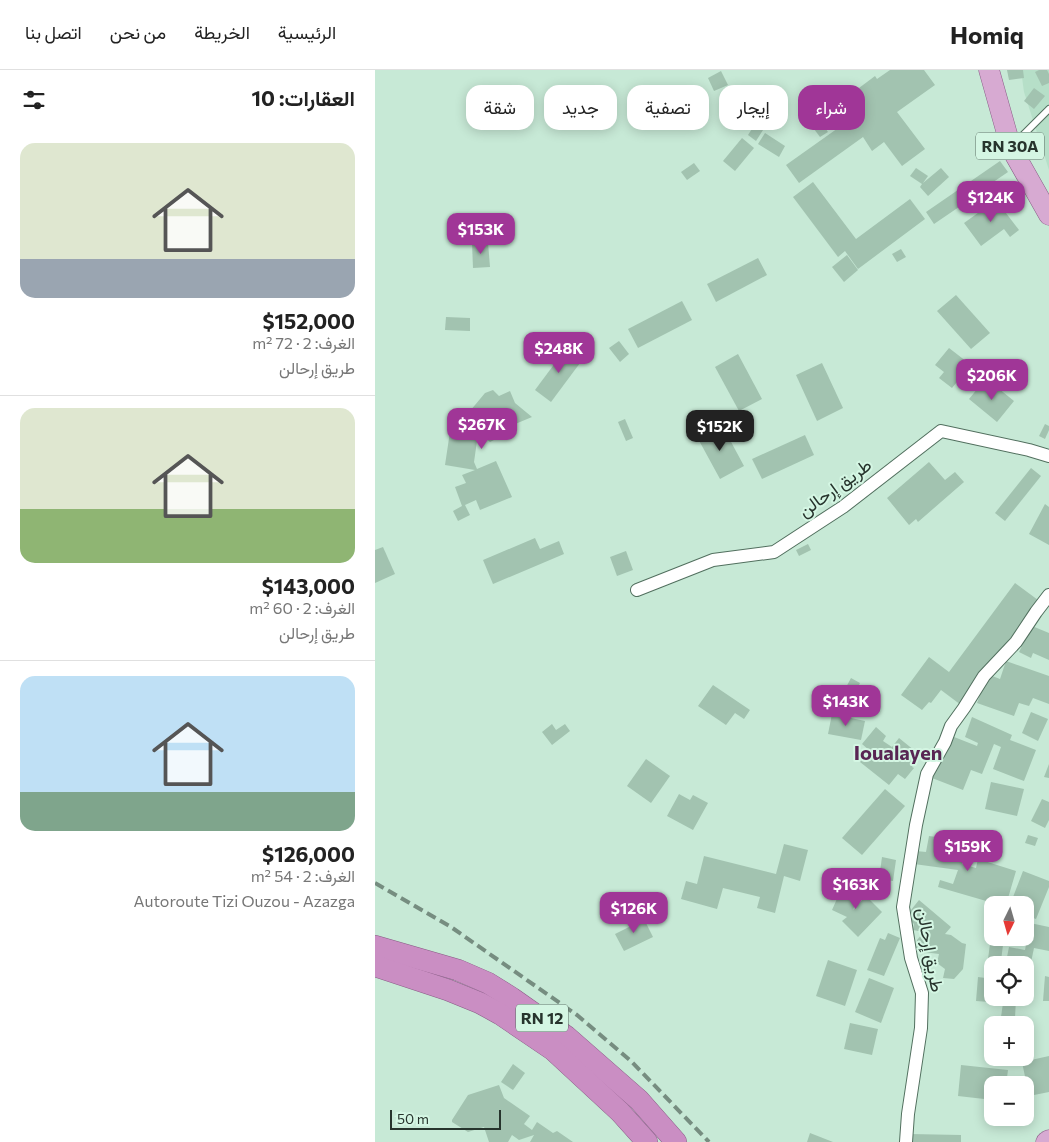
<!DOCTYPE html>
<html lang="ar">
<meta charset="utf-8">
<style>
body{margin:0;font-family:Commissioner,Vazirmatn,sans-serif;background:#f2f2f2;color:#222;direction:rtl;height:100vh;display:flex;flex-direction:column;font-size:19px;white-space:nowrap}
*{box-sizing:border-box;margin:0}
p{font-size:16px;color:#767676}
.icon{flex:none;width:28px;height:28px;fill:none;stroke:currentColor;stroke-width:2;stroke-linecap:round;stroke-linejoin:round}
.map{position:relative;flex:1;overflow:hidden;direction:ltr}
.side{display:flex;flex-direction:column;background:#fff;width:375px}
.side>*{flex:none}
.banner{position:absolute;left:15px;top:15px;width:475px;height:45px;direction:rtl;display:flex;gap:10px}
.needle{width:32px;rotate:185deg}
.fabs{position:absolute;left:609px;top:826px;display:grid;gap:10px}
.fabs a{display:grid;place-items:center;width:50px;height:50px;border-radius:10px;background:#fff;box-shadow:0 2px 12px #0003;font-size:25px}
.scale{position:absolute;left:15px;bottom:12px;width:111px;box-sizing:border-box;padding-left:5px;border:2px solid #27342d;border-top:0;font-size:14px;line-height:18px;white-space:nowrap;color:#27342d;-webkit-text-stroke:4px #d4f6e3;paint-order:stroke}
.price{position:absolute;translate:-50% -42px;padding:0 11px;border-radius:10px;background:#a03697;color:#fff;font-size:16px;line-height:32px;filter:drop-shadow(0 1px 2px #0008)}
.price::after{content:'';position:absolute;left:50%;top:30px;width:15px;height:11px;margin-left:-8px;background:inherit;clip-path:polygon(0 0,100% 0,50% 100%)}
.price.selected{background:#222;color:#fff}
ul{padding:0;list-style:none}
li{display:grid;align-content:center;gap:10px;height:265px;padding:0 20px}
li+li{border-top:1px solid #e0e0e0}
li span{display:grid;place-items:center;height:155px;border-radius:15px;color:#555}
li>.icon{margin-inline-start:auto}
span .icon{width:90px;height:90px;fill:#fffc;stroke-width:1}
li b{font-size:21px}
h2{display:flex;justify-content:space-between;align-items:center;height:60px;padding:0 20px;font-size:21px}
.tag{padding:0 18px;border-radius:15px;background:#fff;box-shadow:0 2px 12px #0003;font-size:18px;line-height:45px}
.tag.selected{background:#a03697;color:#fff}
header{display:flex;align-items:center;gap:30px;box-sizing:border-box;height:70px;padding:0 25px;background:#fff;border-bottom:1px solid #e0e0e0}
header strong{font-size:24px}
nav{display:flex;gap:28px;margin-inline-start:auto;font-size:18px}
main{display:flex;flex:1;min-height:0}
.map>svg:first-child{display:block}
.built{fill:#b6dfc8}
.building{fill:#a2c3b0}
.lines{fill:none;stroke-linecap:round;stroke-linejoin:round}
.service-casing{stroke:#516f5e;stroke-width:8}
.minor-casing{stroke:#516f5e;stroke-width:14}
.primary-casing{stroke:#885c85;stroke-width:21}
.trunk-casing{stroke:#885c85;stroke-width:22}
.service{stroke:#fff;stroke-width:6}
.minor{stroke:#fff;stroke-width:12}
.primary{stroke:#d7aad2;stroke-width:20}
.trunk{stroke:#ca8ec3;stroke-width:21}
.rail{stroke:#768d80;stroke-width:4;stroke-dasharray:10 5;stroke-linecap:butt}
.labels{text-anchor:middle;stroke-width:4;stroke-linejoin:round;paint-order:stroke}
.shield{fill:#d4f6e3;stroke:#5b6e64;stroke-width:1}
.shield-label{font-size:16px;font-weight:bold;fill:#27342d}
.street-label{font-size:18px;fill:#27342d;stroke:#d4f6e3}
.quarter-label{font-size:20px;font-weight:bold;fill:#582553;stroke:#d4f6e3}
</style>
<header>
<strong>Homiq</strong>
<nav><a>الرئيسية</a><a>الخريطة</a><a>من نحن</a><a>اتصل بنا</a></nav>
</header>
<main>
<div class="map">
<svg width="674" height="1072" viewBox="0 0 674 1072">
<rect width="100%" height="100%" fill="#c7e9d6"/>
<!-- built -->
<polygon class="built" points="646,0 674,0 674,100 649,22"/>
<!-- building -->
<g class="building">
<polygon points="515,0 549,0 560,15 522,42 550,79 527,96 509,72 497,81 488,67 424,113 411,95 480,46 468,30 500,6 502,9"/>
<polygon points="632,0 648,0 649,8 634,10"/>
<polygon points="664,0 672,0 674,4 674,13 667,16 660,2"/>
<polygon points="346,1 353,15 339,21 333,8"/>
<polygon points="659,18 670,26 659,39 649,31"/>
<polygon points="447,53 453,62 445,67 439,59"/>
<polygon points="380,54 388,60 381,71 373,65"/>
<polygon points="390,63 410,76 404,87 383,74"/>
<polygon points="367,68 379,78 360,101 348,91"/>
<polygon points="625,91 633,102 611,117 617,126 608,131 603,124 559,154 551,142"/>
<polygon points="319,93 325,101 312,110 306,102"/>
<polygon points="541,98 553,106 548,113 566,98 574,107 553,126 545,117 547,114 535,106"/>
<polygon points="438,112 481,169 535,129 550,149 483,199 470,181 463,187 418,127"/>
<polygon points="621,130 644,160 635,167 629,159 606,176 589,153"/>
<polygon points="113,172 115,197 98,198 97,173"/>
<polygon points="526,179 531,187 522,192 517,184"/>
<polygon points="472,185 483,200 469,212 457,197"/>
<polygon points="383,188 392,205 341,232 332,214"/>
<polygon points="581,225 615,263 596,279 562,241"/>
<polygon points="307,231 317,250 263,278 253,259"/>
<polygon points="71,247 95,248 95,261 70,260"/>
<polygon points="244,271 254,284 245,292 234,278"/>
<polygon points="192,277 208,289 176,332 160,320"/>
<polygon points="574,278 596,295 577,318 564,308 569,302 560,295"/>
<polygon points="363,284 387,329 364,341 340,297"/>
<polygon points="447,293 468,338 442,351 421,305"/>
<polygon points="608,312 615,318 618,314 639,331 622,352 594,329"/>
<polygon points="118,320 124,326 135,321 140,333 157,347 133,357 123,368 115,372 107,365 103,364 99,392 102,399 121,391 137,427 105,440 101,430 90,435 95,445 83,451 78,441 87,436 80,417 91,413 87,405 100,400 70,395 76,355 84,356 85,353 110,323"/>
<polygon points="250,349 258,368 251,371 243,352"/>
<polygon points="341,354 351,372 355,370 369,396 345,409 321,365"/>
<polygon points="670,354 674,356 674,360 670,369 664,366"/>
<polygon points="430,365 439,385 387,409 377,389"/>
<polygon points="554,392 570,410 580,402 589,412 543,452 541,449 534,455 512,428"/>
<polygon points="656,398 666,406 630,451 620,443"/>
<polygon points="670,434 674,437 674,475 654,464"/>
<polygon points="160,468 165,479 184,471 189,484 118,514 108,490"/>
<polygon points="433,474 436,480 424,486 421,480"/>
<polygon points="8,477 20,504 0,513 0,480"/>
<polygon points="251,481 258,500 242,506 235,487"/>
<polygon points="640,513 663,530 586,635 566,620 556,633 554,632 547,640 526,625 554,587 574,602"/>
<polygon points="657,556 674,563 674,590 658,583 656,588 644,582"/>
<polygon points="631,591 674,606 674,634 658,628 654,636 644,633 639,646 602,633 612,604 625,609"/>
<polygon points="476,608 485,613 477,629 468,625 467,627 477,630 474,638 450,629 454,617 468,623"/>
<polygon points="338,615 375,640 369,649 360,643 351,655 323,636"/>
<polygon points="482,630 488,633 483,644 477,640"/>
<polygon points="656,642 673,649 663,671 647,663"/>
<polygon points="457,644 490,651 486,670 453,664"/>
<polygon points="597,647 637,665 635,670 661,680 649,711 618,699 626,677 619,674 607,704 596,700 588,720 557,708 574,665 602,676 603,673 590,667"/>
<polygon points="177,654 181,660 190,654 195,661 177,675 167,662"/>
<polygon points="501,657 511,666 508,671 517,677 524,668 545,685 537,697 539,698 530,709 523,704 514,715 485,692 494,680 487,674"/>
<polygon points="271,689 295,706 276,733 252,716"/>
<polygon points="674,694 674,708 669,707"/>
<polygon points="616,712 649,719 642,746 610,739"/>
<polygon points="510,719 530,736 487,785 467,768"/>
<polygon points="304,724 315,730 318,725 333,733 318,760 292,746"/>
<polygon points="667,729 674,732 674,750 670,758 656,751"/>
<polygon points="653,765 663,768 660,776 650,773"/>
<polygon points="554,766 590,771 587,794 601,798 603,789 641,801 631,835 625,835 563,817 565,810 578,814 583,800 539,794 541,781 551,782"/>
<polygon points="409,774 433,780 425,811 409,806 400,843 382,838 385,827 348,818 342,839 306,829 311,811 322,814 329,786 401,804"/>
<polygon points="507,787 521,790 518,811 504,809"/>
<polygon points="648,801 674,811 674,817 661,849 650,845 650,835 635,835"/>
<polygon points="469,813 487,821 478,840 491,826 507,842 483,867 467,851 472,847 457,840"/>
<polygon points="544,830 576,857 570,864 576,865 587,873 591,874 588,899 579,909 568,908 570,899 562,893 564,884 541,881 542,870 549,862 538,860 539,854 535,850 536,840"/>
<polygon points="267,845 278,867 249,881 240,864 258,855 256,850"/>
<polygon points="614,849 618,849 618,865 613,865"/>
<polygon points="655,853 674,857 674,881 659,878 655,897 650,896 650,895 631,892 634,877 650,880"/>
<polygon points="513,863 525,868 509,906 492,900 505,868 510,870"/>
<polygon points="615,874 628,875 626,891 613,889"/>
<polygon points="453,890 482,900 470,936 441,926"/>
<polygon points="670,906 674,907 674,931 668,931"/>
<polygon points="603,907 618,909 618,928 641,928 640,948 626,947 628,933 601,931"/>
<polygon points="494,908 519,918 506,953 480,942"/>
<polygon points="475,953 503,959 497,985 469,979"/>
<polygon points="674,986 674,1022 654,1026 647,992"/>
<polygon points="138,994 150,1003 138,1020 126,1012"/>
<polygon points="586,995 633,1000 631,1015 618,1015 618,1030 583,1026"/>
<polygon points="124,1015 129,1028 155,1046 149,1054 157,1060 162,1052 178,1063 182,1061 198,1072 155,1072 159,1065 144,1070 137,1065 133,1072 114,1072 109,1057 93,1062 77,1052 77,1050 93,1025"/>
<polygon points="654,1029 657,1040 650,1043 650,1031"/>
<polygon points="435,1063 458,1072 432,1072"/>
<polygon points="535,1064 586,1065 586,1072 535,1072"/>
</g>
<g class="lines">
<defs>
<polyline id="service" points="638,75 674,39"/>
<g id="minor">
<polyline points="262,520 338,490 399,482 468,437 566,361 654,380 674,386"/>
<polyline points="531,1072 533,1044 546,958 547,923 536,888 528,837 541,755 552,704 570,672 576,656 589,638 609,606 641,572 661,542 674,525"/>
</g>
<g id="primary">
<polyline points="614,0 636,78 674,145"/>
<polyline points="671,1072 674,1070"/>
</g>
<g id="trunk">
<polyline points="0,876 83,900 113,913 137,928 191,966 264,1030 301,1072"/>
<polyline points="0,896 73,920 105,933 125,944 178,980 245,1042 272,1072"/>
</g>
</defs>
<!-- service casing -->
<use href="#service" class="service-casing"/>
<!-- minor casing -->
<use href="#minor" class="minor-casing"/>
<!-- primary casing -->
<use href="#primary" class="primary-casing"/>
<!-- trunk casing -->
<use href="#trunk" class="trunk-casing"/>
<!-- service -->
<use href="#service" class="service"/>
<!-- minor -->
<use href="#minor" class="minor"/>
<!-- primary -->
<use href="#primary" class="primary"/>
<!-- trunk -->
<use href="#trunk" class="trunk"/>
<!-- rail -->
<polyline class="rail" points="0,813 76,857 202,945 256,991 334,1072"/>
</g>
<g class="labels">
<!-- shield labels -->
<g class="shield">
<rect x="601" y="62.5" width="68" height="27" rx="4"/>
<rect x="141" y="934.5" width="52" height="27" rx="4"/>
</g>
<g class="shield-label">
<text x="635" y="82">RN 30A</text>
<text x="167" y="954">RN 12</text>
</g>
<!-- street labels -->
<g class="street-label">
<text transform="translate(460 418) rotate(-36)" y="6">طريق إرحالن</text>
<text transform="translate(555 880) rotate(80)" y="6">طريق إرحالن</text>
</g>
<!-- quarter labels -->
<g class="quarter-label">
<text x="523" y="690">Ioualayen</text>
</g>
</g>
</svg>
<div class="fabs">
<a><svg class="needle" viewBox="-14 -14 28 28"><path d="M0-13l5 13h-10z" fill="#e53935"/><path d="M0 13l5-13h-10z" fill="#767676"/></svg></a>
<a><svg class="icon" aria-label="locate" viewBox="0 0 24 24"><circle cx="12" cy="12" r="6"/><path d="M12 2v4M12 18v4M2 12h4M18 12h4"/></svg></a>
<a>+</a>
<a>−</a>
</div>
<div class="scale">50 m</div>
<b class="price" style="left:616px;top:153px">$124K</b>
<b class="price" style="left:106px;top:185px">$153K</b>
<b class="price" style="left:184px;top:304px">$248K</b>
<b class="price" style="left:617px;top:331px">$206K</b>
<b class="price" style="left:107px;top:380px">$267K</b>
<b class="price selected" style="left:345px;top:382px">$152K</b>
<b class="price" style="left:471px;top:657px">$143K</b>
<b class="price" style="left:593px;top:802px">$159K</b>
<b class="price" style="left:481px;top:840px">$163K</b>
<b class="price" style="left:259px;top:864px">$126K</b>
<div class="banner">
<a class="tag selected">شراء</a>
<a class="tag">إيجار</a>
<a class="tag">تصفية</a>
<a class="tag">جديد</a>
<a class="tag">شقة</a>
</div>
</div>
<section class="side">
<h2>العقارات: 10<svg class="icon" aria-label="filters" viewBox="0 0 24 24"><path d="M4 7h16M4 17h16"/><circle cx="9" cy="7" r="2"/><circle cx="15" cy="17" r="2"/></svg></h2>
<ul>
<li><span style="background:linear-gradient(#dfe7d0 75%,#9aa5b1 0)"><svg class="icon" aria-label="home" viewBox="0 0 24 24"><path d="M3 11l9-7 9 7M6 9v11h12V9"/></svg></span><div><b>$152,000</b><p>الغرف: 2 · 72 m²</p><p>طريق إرحالن</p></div></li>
<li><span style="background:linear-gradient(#dfe7d0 65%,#8fb573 0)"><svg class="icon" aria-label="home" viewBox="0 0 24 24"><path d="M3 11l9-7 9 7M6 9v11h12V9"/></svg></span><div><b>$143,000</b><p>الغرف: 2 · 60 m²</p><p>طريق إرحالن</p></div></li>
<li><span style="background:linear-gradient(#bfe0f5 75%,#7fa58c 0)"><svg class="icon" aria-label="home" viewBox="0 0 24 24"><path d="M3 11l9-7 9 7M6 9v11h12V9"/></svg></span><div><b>$126,000</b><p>الغرف: 2 · 54 m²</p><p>Autoroute Tizi Ouzou - Azazga</p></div></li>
</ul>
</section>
</main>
